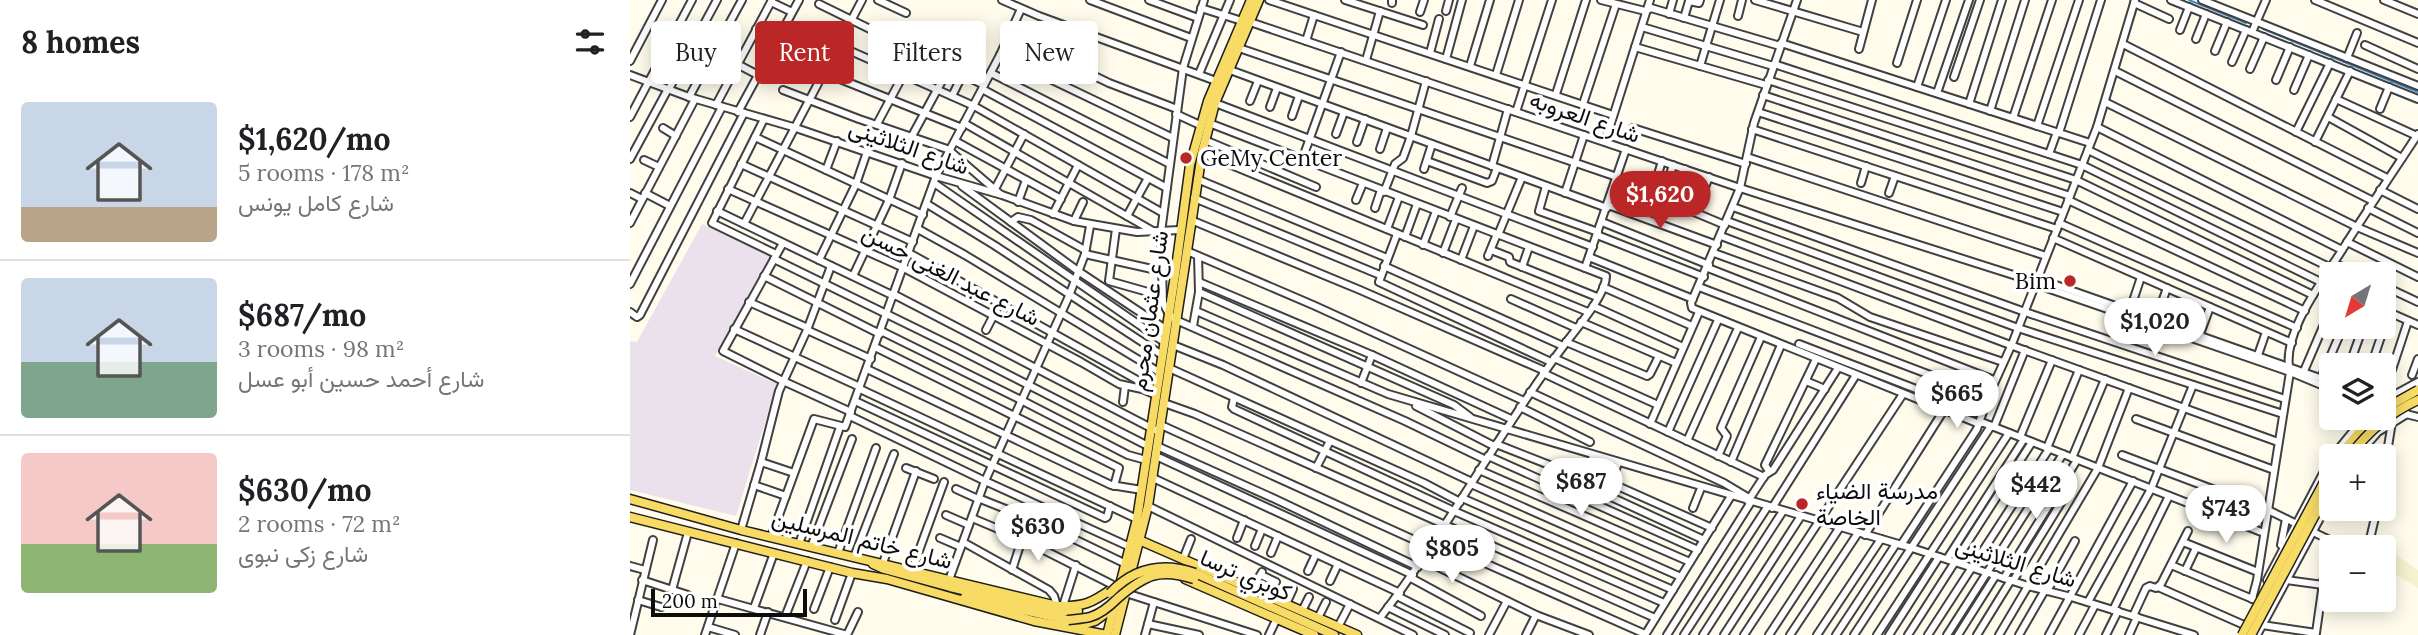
<!DOCTYPE html>
<meta charset="utf-8">
<style>
body{margin:0;font-family:Lora,Vazirmatn,serif;background:#f2f2f2;color:#202124;height:100vh;display:flex;flex-direction:column;font-size:26px;white-space:nowrap}
*{box-sizing:border-box;margin:0}
p{font-size:23px;color:#757577}
.icon{flex:none;width:38px;height:38px;fill:none;stroke:currentColor;stroke-width:2;stroke-linecap:round;stroke-linejoin:round}
.map{position:relative;flex:1;overflow:hidden}
.side{display:flex;flex-direction:column;background:#fff;width:630px}
.side>*{flex:none}
.top-card{position:absolute;left:21px;top:21px;width:665px;height:63px;display:flex;gap:14px}
.needle{width:46px;rotate:218deg}
.controls{position:absolute;left:1689px;top:262px;display:grid;gap:14px}
.controls a{display:grid;place-items:center;width:77px;height:77px;border-radius:7px;background:#fff;box-shadow:0 4px 18px #0003;font-size:35px}
.scale{position:absolute;left:21px;bottom:18px;width:156px;box-sizing:border-box;padding-left:7px;border:4px solid #0d0d0d;border-top:0;font-size:19px;line-height:24px;white-space:nowrap;color:#0d0d0d;-webkit-text-stroke:5px #fff;paint-order:stroke}
.price{position:absolute;translate:-50% -60px;padding:0 16px;border-radius:24px;background:#fff;color:#222;font-size:23px;line-height:46px;filter:drop-shadow(0 2px 4px #0008)}
.price::after{content:'';position:absolute;left:50%;top:42px;width:21px;height:16px;margin-left:-10px;background:inherit;clip-path:polygon(0 0,100% 0,50% 100%)}
.price.on{background:#bb2726;color:#fff}
ul{padding:0;list-style:none}
li{display:flex;align-items:center;gap:21px;height:175px;padding:0 21px}
li+li{border-top:2px solid #e0e0e0}
li span{display:grid;place-items:center;flex:none;width:196px;height:140px;border-radius:7px;color:#555}
li>.icon{margin-inline-start:auto}
span .icon{width:84px;height:84px;fill:#fffc;stroke-width:1}
li b{font-size:30px}
h2{display:flex;justify-content:space-between;align-items:center;height:84px;padding:0 21px;font-size:30px}
.chip{padding:0 24px;border-radius:7px;background:#fff;box-shadow:0 4px 18px #0003;font-size:24px;line-height:63px}
.chip.on{background:#bb2726;color:#fff}
main{display:flex;flex:1;min-height:0}
.map>svg:first-child{display:block}
.industrial{fill:#ebe1ec}
.farmland{fill:#f4f3ce}
.lines{fill:none;stroke-linecap:round;stroke-linejoin:round}
.stream{stroke:#3a8acc;stroke-width:2}
.minor-casing{stroke:#404040;stroke-width:10}
.major-casing{stroke:#1e1e1e;stroke-width:11}
.minor{stroke:#fff;stroke-width:6}
.major{stroke:#f7db65;stroke-width:8}
.major-bridge-casing{stroke:#1e1e1e;stroke-width:11;stroke-linecap:butt}
.major-bridge{stroke:#f7db65;stroke-width:8}
.poi-dot{fill:#bb2726;stroke:#fff;stroke-width:2.5}
.labels{text-anchor:middle;stroke-width:7;stroke-linejoin:round;paint-order:stroke}
.street-label{font-size:23px;fill:#0d0d0d;stroke:#fff}
.poi-label{font-size:23px;fill:#0d0d0d;stroke:#fff;text-anchor:start}
</style>
<main>
<section class="side">
<h2>8 homes<svg class="icon" aria-label="filters" viewBox="0 0 24 24"><path d="M4 7h16M4 17h16"/><circle cx="9" cy="7" r="2"/><circle cx="15" cy="17" r="2"/></svg></h2>
<ul>
<li><span style="background:linear-gradient(#c9d6e8 75%,#b9a48a 0)"><svg class="icon" aria-label="home" viewBox="0 0 24 24"><path d="M3 11l9-7 9 7M6 9v11h12V9"/></svg></span><div><b>$1,620/mo</b><p>5 rooms · 178 m²</p><p>شارع كامل يونس</p></div></li>
<li><span style="background:linear-gradient(#c9d6e8 60%,#7fa58c 0)"><svg class="icon" aria-label="home" viewBox="0 0 24 24"><path d="M3 11l9-7 9 7M6 9v11h12V9"/></svg></span><div><b>$687/mo</b><p>3 rooms · 98 m²</p><p>شارع أحمد حسين أبو عسل</p></div></li>
<li><span style="background:linear-gradient(#f6c9c9 65%,#8fb573 0)"><svg class="icon" aria-label="home" viewBox="0 0 24 24"><path d="M3 11l9-7 9 7M6 9v11h12V9"/></svg></span><div><b>$630/mo</b><p>2 rooms · 72 m²</p><p>شارع زكى نبوى</p></div></li>
</ul>
</section>
<div class="map">
<svg width="1788" height="635" viewBox="0 0 1788 635">
<rect width="100%" height="100%" fill="#fffced"/>
<!-- industrial -->
<polygon class="industrial" points="72,224 142,256 85,356 147,384 106,516 0,490 0,341 7,342"/>
<!-- farmland -->
<polygon class="farmland" points="1748,543 1788,570 1788,588 1754,567 1754,548 1746,548"/>
<g class="lines">
<!-- stream -->
<g class="stream">
<polyline points="1559,0 1616,23"/>
<polyline points="1633,29 1788,92"/>
</g>
<defs>
<g id="minor">
<polyline points="248,0 276,13"/>
<polyline points="372,0 409,16 586,81"/>
<polyline points="460,0 561,38"/>
<polyline points="519,0 568,18"/>
<polyline points="574,0 553,68 531,232 533,303 539,314 546,320 775,421 856,460"/>
<polyline points="639,0 983,115"/>
<polyline points="715,0 793,25"/>
<polyline points="971,0 1015,11 1021,8 1150,46"/>
<polyline points="1125,0 1233,32"/>
<polyline points="1167,0 1124,123 1110,188 1061,303 1062,308 1347,423 1354,423 1634,533"/>
<polyline points="1541,0 1788,99"/>
<polyline points="1572,0 1788,86"/>
<polyline points="1685,0 1788,43"/>
<polyline points="1754,0 1788,14"/>
<polyline points="141,2 162,12"/>
<polyline points="762,3 762,0"/>
<polyline points="1504,3 1539,19"/>
<polyline points="189,4 354,85"/>
<polyline points="571,8 612,21"/>
<polyline points="816,11 819,0"/>
<polyline points="790,12 794,0"/>
<polyline points="1039,14 1043,0"/>
<polyline points="1108,16 1112,0"/>
<polyline points="1054,18 1059,1 1069,3 1070,0"/>
<polyline points="620,22 1110,188 1399,280 1405,284 1660,372 1701,389"/>
<polyline points="1012,27 1143,66"/>
<polyline points="126,29 147,40"/>
<polyline points="1550,30 1559,7"/>
<polyline points="178,32 344,106 533,213"/>
<polyline points="1622,32 1636,0"/>
<polyline points="380,35 479,83 547,109"/>
<polyline points="1566,39 1576,14"/>
<polyline points="676,41 684,15"/>
<polyline points="1151,43 1460,143"/>
<polyline points="271,44 279,26"/>
<polyline points="1493,44 1757,178"/>
<polyline points="1735,45 1788,69"/>
<polyline points="1005,47 1136,85"/>
<polyline points="609,48 987,177"/>
<polyline points="1229,49 1242,0"/>
<polyline points="1585,51 1597,22"/>
<polyline points="800,53 809,19"/>
<polyline points="293,55 302,37"/>
<polyline points="370,55 543,138"/>
<polyline points="1717,58 1727,33"/>
<polyline points="816,59 832,0"/>
<polyline points="736,60 750,11"/>
<polyline points="0,61 32,0"/>
<polyline points="165,61 332,128"/>
<polyline points="1602,62 1616,30"/>
<polyline points="1267,63 1287,0"/>
<polyline points="107,64 128,75"/>
<polyline points="1144,64 1452,165 1701,287"/>
<polyline points="315,66 324,47"/>
<polyline points="840,66 860,0"/>
<polyline points="1070,66 1090,0"/>
<polyline points="1620,69 1634,37"/>
<polyline points="600,70 977,208"/>
<polyline points="1485,71 1743,201"/>
<polyline points="361,73 540,164"/>
<polyline points="332,74 341,55"/>
<polyline points="569,74 600,0"/>
<polyline points="0,75 59,97 163,127 306,176 372,195 444,221 507,232 550,230"/>
<polyline points="866,75 889,0"/>
<polyline points="1324,77 1350,0"/>
<polyline points="1138,80 1446,180 1683,295"/>
<polyline points="1646,80 1660,47"/>
<polyline points="1287,87 1316,0"/>
<polyline points="39,89 87,0"/>
<polyline points="352,89 537,188"/>
<polyline points="153,90 229,119 320,150"/>
<polyline points="1664,90 1679,55"/>
<polyline points="1307,93 1339,0"/>
<polyline points="926,94 956,0"/>
<polyline points="1133,95 1440,196"/>
<polyline points="322,96 333,74"/>
<polyline points="59,97 112,0"/>
<polyline points="1706,99 1787,136"/>
<polyline points="620,101 628,81"/>
<polyline points="1475,102 1727,227 1788,253"/>
<polyline points="585,103 963,247"/>
<polyline points="953,104 986,4"/>
<polyline points="1339,104 1372,0"/>
<polyline points="86,105 142,0"/>
<polyline points="640,107 647,88"/>
<polyline points="1750,109 1759,87"/>
<polyline points="1360,111 1395,0"/>
<polyline points="108,112 169,0"/>
<polyline points="886,112 922,0"/>
<polyline points="1128,112 1433,212"/>
<polyline points="546,114 570,125"/>
<polyline points="662,116 669,96"/>
<polyline points="0,117 62,0"/>
<polyline points="1698,117 1772,158"/>
<polyline points="1383,118 1422,0"/>
<polyline points="134,119 82,223 146,254"/>
<polyline points="334,123 523,231"/>
<path d="M579 123 976 276C976 296 944 331 932 348 867 435 816 532 750 618"/>
<polyline points="247,124 286,51"/>
<polyline points="1407,126 1449,0"/>
<polyline points="1467,127 1712,250"/>
<polyline points="33,128 46,136"/>
<polyline points="1003,128 1116,164"/>
<polyline points="1122,129 1427,229"/>
<polyline points="1666,132 1700,63"/>
<polyline points="1429,133 1471,0"/>
<polyline points="706,134 714,112"/>
<polyline points="282,136 319,68"/>
<polyline points="125,137 293,215"/>
<polyline points="575,140 686,187"/>
<polyline points="325,141 431,199"/>
<polyline points="727,142 735,119"/>
<polyline points="975,142 1020,0"/>
<polyline points="1685,142 1720,71"/>
<polyline points="750,149 757,128"/>
<polyline points="1458,150 1701,268"/>
<polyline points="320,151 370,194"/>
<polyline points="572,153 958,312"/>
<polyline points="1419,154 1427,132"/>
<polyline points="1117,157 1416,256"/>
<polyline points="0,159 38,89"/>
<polyline points="14,160 29,167"/>
<polyline points="672,160 711,52"/>
<polyline points="797,161 857,183 862,181 867,168"/>
<polyline points="111,164 283,242"/>
<polyline points="862,166 878,109"/>
<polyline points="794,169 802,144"/>
<polyline points="196,170 207,141"/>
<polyline points="567,179 757,258"/>
<polyline points="987,180 1095,225"/>
<polyline points="304,183 534,342"/>
<polyline points="1231,183 1236,166"/>
<polyline points="1025,184 1032,161"/>
<polyline points="332,186 448,271 537,330"/>
<polyline points="916,186 909,211 968,232"/>
<polyline points="1036,187 1043,165"/>
<polyline points="98,189 274,268 451,362 489,384 512,389 526,395"/>
<polyline points="365,189 394,134"/>
<polyline points="1750,190 1788,209"/>
<polyline points="754,192 765,164 773,158 781,136 796,81"/>
<polyline points="1048,192 1055,169"/>
<polyline points="0,193 12,199"/>
<polyline points="15,193 40,206"/>
<polyline points="935,193 954,135"/>
<polyline points="1259,193 1265,176"/>
<polyline points="564,198 750,275"/>
<polyline points="726,200 733,183"/>
<polyline points="1070,200 1079,177"/>
<polyline points="1438,200 1675,311"/>
<polyline points="388,202 396,180"/>
<polyline points="297,204 364,245 532,355"/>
<polyline points="978,205 1087,245"/>
<polyline points="1103,207 1395,312 1655,399"/>
<polyline points="745,208 751,190"/>
<polyline points="1738,208 1788,233"/>
<polyline points="87,211 264,296"/>
<polyline points="423,214 448,165"/>
<polyline points="497,216 518,178"/>
<polyline points="820,217 832,188"/>
<polyline points="561,220 730,290 915,371"/>
<polyline points="444,221 453,202"/>
<polyline points="1097,221 1388,328 1653,414"/>
<polyline points="381,222 388,217 401,220 455,250"/>
<polyline points="972,222 1079,265"/>
<polyline points="0,223 65,99"/>
<polyline points="1429,223 1667,328"/>
<polyline points="114,224 232,0"/>
<polyline points="288,229 335,255 529,372"/>
<polyline points="486,229 479,281 532,296"/>
<polyline points="757,229 769,197"/>
<polyline points="767,234 749,282 921,362"/>
<polyline points="868,235 892,177"/>
<polyline points="967,235 1074,277"/>
<polyline points="1091,236 1391,349 1648,442"/>
<polyline points="775,237 787,204"/>
<polyline points="1423,238 1662,343"/>
<polyline points="1717,242 1788,277"/>
<polyline points="153,243 93,351 153,381 221,412"/>
<polyline points="793,245 806,211"/>
<polyline points="861,250 879,257 880,262 967,297"/>
<polyline points="557,251 683,305 894,401"/>
<polyline points="279,253 527,391"/>
<polyline points="813,253 826,219"/>
<polyline points="1084,253 1208,298 1240,317 1373,362"/>
<polyline points="455,254 531,271"/>
<polyline points="858,256 867,234"/>
<polyline points="959,257 1063,299"/>
<polyline points="144,259 326,348 518,446"/>
<polyline points="189,260 226,184 237,152"/>
<polyline points="831,260 844,226"/>
<polyline points="1704,263 1729,275"/>
<polyline points="754,266 933,346"/>
<polyline points="892,267 899,247"/>
<polyline points="955,268 996,149"/>
<polyline points="1078,268 1364,380"/>
<polyline points="134,276 250,334"/>
<polyline points="223,276 259,200 272,163"/>
<polyline points="1406,278 1701,382"/>
<polyline points="569,282 742,355 881,419"/>
<polyline points="0,284 92,107"/>
<polyline points="1754,286 1788,302"/>
<polyline points="973,287 1062,326"/>
<polyline points="1069,287 1358,397"/>
<polyline points="569,292 824,405 840,417"/>
<polyline points="265,295 525,430"/>
<polyline points="881,299 946,328"/>
<polyline points="119,302 178,328"/>
<polyline points="963,306 1053,347"/>
<polyline points="1500,310 1511,277"/>
<polyline points="1754,310 1788,325"/>
<polyline points="566,311 758,394 1282,548 1398,586 1441,597 1564,635"/>
<polyline points="0,312 7,317 10,315 114,113"/>
<polyline points="1526,319 1537,288"/>
<polyline points="951,322 1046,363"/>
<polyline points="563,326 569,292 568,256"/>
<polyline points="1549,327 1559,298"/>
<polyline points="104,329 230,387"/>
<polyline points="177,330 241,359"/>
<polyline points="356,330 370,303"/>
<polyline points="251,331 391,400"/>
<polyline points="1570,334 1580,307"/>
<polyline points="936,342 1017,376 1020,374 1029,356"/>
<polyline points="1169,344 1351,414"/>
<polyline points="543,345 593,365 842,482"/>
<polyline points="245,347 489,468 484,486"/>
<polyline points="1628,355 1636,332"/>
<polyline points="924,358 1028,405"/>
<polyline points="1719,366 1733,327"/>
<polyline points="1741,366 1759,313"/>
<polyline points="539,368 794,483 830,502"/>
<polyline points="237,369 481,485 512,490"/>
<polyline points="1674,371 1701,308"/>
<polyline points="913,373 1134,477"/>
<polyline points="1782,375 1788,359"/>
<polyline points="1691,378 1713,327"/>
<polyline points="1176,381 1195,389"/>
<polyline points="731,383 742,355"/>
<polyline points="230,389 507,519"/>
<polyline points="900,392 1094,483 1119,498"/>
<polyline points="1754,394 1778,321"/>
<polyline points="604,398 602,407 604,409 824,511 1034,603"/>
<polyline points="391,400 498,455 516,460"/>
<polyline points="1755,400 1788,382"/>
<polyline points="225,401 475,518 477,517 480,506"/>
<polyline points="493,402 495,386"/>
<polyline points="534,403 565,414 1025,618"/>
<polyline points="786,406 864,446"/>
<polyline points="890,407 960,442"/>
<polyline points="1754,413 1762,422 1754,471"/>
<polyline points="1776,414 1788,417"/>
<polyline points="220,416 355,481 500,547"/>
<polyline points="1506,419 1644,470"/>
<polyline points="1020,424 1069,312"/>
<polyline points="531,425 802,548"/>
<polyline points="1364,427 1395,350"/>
<polyline points="1038,432 1088,320"/>
<polyline points="1390,437 1422,360"/>
<polyline points="1057,441 1108,328"/>
<polyline points="866,444 927,468 938,477 1074,540"/>
<polyline points="527,446 645,499 788,567"/>
<polyline points="1417,448 1449,370"/>
<polyline points="1492,455 1638,510 1716,548"/>
<polyline points="526,456 783,575"/>
<polyline points="858,456 1068,550"/>
<polyline points="1088,456 1097,436 1091,428 1131,337"/>
<polyline points="1702,457 1734,418"/>
<polyline points="1726,457 1748,432 1777,414"/>
<polyline points="1442,458 1475,379"/>
<polyline points="131,462 164,473"/>
<polyline points="1101,462 1151,345"/>
<polyline points="988,463 982,481 983,484 1082,528"/>
<polyline points="276,468 304,479"/>
<polyline points="686,468 700,441"/>
<polyline points="849,470 1060,562"/>
<polyline points="1139,471 1135,465 1186,359"/>
<polyline points="955,477 963,456"/>
<polyline points="523,478 770,593"/>
<polyline points="841,484 1051,577"/>
<polyline points="124,485 156,496"/>
<polyline points="326,489 348,499"/>
<polyline points="348,498 413,524 496,564"/>
<polyline points="832,498 1043,590"/>
<polyline points="1118,501 1135,475 1143,470 1208,368"/>
<polyline points="518,506 783,635"/>
<polyline points="1063,508 1071,488"/>
<polyline points="1142,508 1226,375"/>
<polyline points="316,515 339,525"/>
<polyline points="342,518 392,539 485,586"/>
<polyline points="111,530 131,462 149,391 177,330 201,266"/>
<polyline points="1235,535 1314,410"/>
<polyline points="141,537 184,419 215,427 306,176 370,55 391,9"/>
<polyline points="310,538 331,547"/>
<polyline points="607,538 614,520"/>
<polyline points="805,541 1015,634"/>
<polyline points="333,542 419,590 424,596 427,606"/>
<polyline points="1553,542 1628,572"/>
<polyline points="169,544 210,427"/>
<polyline points="1271,545 1347,429 1358,397 1382,344 1467,127 1505,0"/>
<polyline points="1651,545 1656,519"/>
<polyline points="625,546 632,529"/>
<polyline points="181,547 222,439"/>
<polyline points="1728,548 1740,539 1747,509"/>
<polyline points="208,553 246,448"/>
<polyline points="641,553 648,536"/>
<polyline points="224,557 264,454"/>
<polyline points="553,559 561,539"/>
<polyline points="1317,559 1394,439"/>
<polyline points="794,560 906,615 959,635"/>
<polyline points="253,563 286,471"/>
<polyline points="1541,565 1625,600"/>
<polyline points="0,566 15,570"/>
<polyline points="282,570 314,482"/>
<polyline points="382,570 392,539"/>
<polyline points="678,571 686,554"/>
<polyline points="1555,571 1566,548"/>
<polyline points="631,575 646,582"/>
<polyline points="781,578 851,616"/>
<polyline points="1374,578 1447,460"/>
<polyline points="12,580 58,595"/>
<polyline points="319,580 355,481 439,296 455,254 460,226"/>
<polyline points="1637,580 1701,458"/>
<polyline points="1656,580 1693,585"/>
<polyline points="700,581 708,564"/>
<polyline points="1383,581 1437,493"/>
<polyline points="1528,587 1614,625"/>
<polyline points="622,589 632,572"/>
<polyline points="42,590 57,536"/>
<polyline points="1417,591 1445,541"/>
<polyline points="499,594 627,635"/>
<polyline points="767,596 840,633"/>
<polyline points="88,599 217,635"/>
<path d="M1622 599 1627 580 1660 372C1650 334 1695 278 1714 247 1738 209 1763 172 1788 134"/>
<polyline points="8,600 31,607"/>
<polyline points="1458,602 1521,489 1563,385"/>
<polyline points="656,604 663,589"/>
<polyline points="433,606 446,565"/>
<polyline points="758,607 815,635"/>
<polyline points="124,608 144,553"/>
<polyline points="184,609 200,567"/>
<polyline points="1483,610 1539,496"/>
<polyline points="672,611 679,597"/>
<polyline points="1503,616 1516,588 1520,586 1526,588 1531,584 1558,531"/>
<polyline points="155,617 177,561"/>
<polyline points="688,618 696,602"/>
<polyline points="205,620 222,573"/>
<polyline points="518,624 569,635"/>
<polyline points="1632,625 1686,633 1699,541"/>
<polyline points="78,627 105,635"/>
<polyline points="708,627 720,604"/>
<polyline points="0,635 23,540"/>
<polyline points="75,635 106,543"/>
<polyline points="130,635 138,612"/>
<polyline points="217,635 228,612"/>
<polyline points="515,635 524,602"/>
<polyline points="639,635 647,618"/>
<polyline points="859,635 877,601"/>
<polyline points="896,635 906,615"/>
<polyline points="1015,635 1101,496"/>
<polyline points="1037,635 1121,502"/>
<polyline points="1054,635 1138,506"/>
<polyline points="1073,635 1153,511"/>
<polyline points="1094,635 1171,516"/>
<polyline points="1114,635 1273,394"/>
<polyline points="1139,635 1210,527"/>
<polyline points="1160,635 1228,533"/>
<polyline points="1187,635 1251,539"/>
<polyline points="1206,635 1266,544"/>
<polyline points="1224,635 1361,426"/>
<polyline points="1247,635 1379,433"/>
<polyline points="1259,635 1309,557"/>
<polyline points="1278,635 1402,442"/>
<polyline points="1298,635 1419,449"/>
<polyline points="1317,635 1433,454"/>
<polyline points="1328,635 1366,575"/>
<polyline points="1347,635 1381,580"/>
<polyline points="1369,635 1468,468 1499,388"/>
<polyline points="1389,635 1415,590"/>
<polyline points="1419,635 1503,481"/>
<polyline points="1449,635 1465,605"/>
<polyline points="1476,635 1488,611"/>
<polyline points="1499,635 1507,617"/>
<polyline points="1627,635 1701,498"/>
</g>
<g id="major">
<polyline points="1708,457 1741,418"/>
<path d="M0 499 111 530 427 606C454 607 462 603 483 588"/>
<polyline points="0,517 222,573 257,579 404,621 477,635"/>
<polyline points="509,540 727,635"/>
<polyline points="243,564 254,569 320,587 423,611 448,611"/>
<polyline points="565,573 704,635"/>
<polyline points="555,579 684,635"/>
<polyline points="335,597 438,620"/>
<polyline points="445,627 465,621 483,608"/>
<polyline points="477,635 507,519 545,275 560,165 578,101 621,0"/>
<polyline points="485,635 518,506 572,153 585,103 629,0"/>
</g>
</defs>
<!-- minor casing -->
<use href="#minor" class="minor-casing"/>
<!-- major casing -->
<use href="#major" class="major-casing"/>
<!-- minor -->
<use href="#minor" class="minor"/>
<!-- major -->
<use href="#major" class="major"/>
<defs>
<g id="major-bridge">
<polyline points="1754,409 1788,390"/>
<path d="M1719 457C1738 431 1759 413 1788 400"/>
<path d="M480 593C504 568 533 562 565 573"/>
<path d="M438 620C445 619 453 619 460 617 471 614 480 606 488 598 515 575 529 568 564 579"/>
<polyline points="1612,635 1701,469"/>
<polyline points="1621,635 1701,485"/>
</g>
</defs>
<!-- major-bridge casing -->
<use href="#major-bridge" class="major-bridge-casing"/>
<!-- major-bridge -->
<use href="#major-bridge" class="major-bridge"/>
</g>
<!-- markers -->
<g class="poi-dot">
<circle cx="556" cy="158" r="7"/>
<circle cx="1440" cy="281" r="7"/>
<circle cx="1172" cy="504" r="7"/>
</g>
<g class="labels">
<!-- street labels -->
<g class="street-label">
<text transform="translate(955 117) rotate(19)" y="8">شارع العروبه</text>
<text transform="translate(279 147) rotate(19)" y="8">شارع الثلاثينى</text>
<text transform="translate(321 275) rotate(27)" y="8">شارع عبد الغنى حسن</text>
<text transform="translate(519 311) rotate(-82)" y="8">شارع عثمان محرم</text>
<text transform="translate(232 539) rotate(14)" y="8">شارع خاتم المرسلين</text>
<text transform="translate(1386 562) rotate(17)" y="8">شارع الثلاثينى</text>
<text transform="translate(616 575) rotate(23)" y="8">كوبري ترسا</text>
</g>
<!-- poi labels -->
<g class="poi-label">
<text x="570" y="166">GeMy Center</text>
<text x="1426" y="289" text-anchor="end">Bim</text>
<text x="1186" y="499">مدرسة الضياء<tspan x="1186" dy="26">الخاصة</tspan></text>
</g>
</g>
</svg>
<div class="controls">
<a><svg class="needle" viewBox="-14 -14 28 28"><path d="M0-13l5 13h-10z" fill="#e53935"/><path d="M0 13l5-13h-10z" fill="#757577"/></svg></a>
<a><svg class="icon" aria-label="layers" viewBox="0 0 24 24"><path d="M12 4l9 5-9 5-9-5zM3 14l9 5 9-5"/></svg></a>
<a>+</a>
<a>−</a>
</div>
<div class="scale">200 m</div>
<b class="price on" style="left:1030px;top:231px">$1,620</b>
<b class="price" style="left:1525px;top:358px">$1,020</b>
<b class="price" style="left:1327px;top:430px">$665</b>
<b class="price" style="left:951px;top:518px">$687</b>
<b class="price" style="left:1406px;top:521px">$442</b>
<b class="price" style="left:1596px;top:545px">$743</b>
<b class="price" style="left:408px;top:563px">$630</b>
<b class="price" style="left:822px;top:585px">$805</b>
<div class="top-card">
<a class="chip">Buy</a>
<a class="chip on">Rent</a>
<a class="chip">Filters</a>
<a class="chip">New</a>
</div>
</div>
</main>
